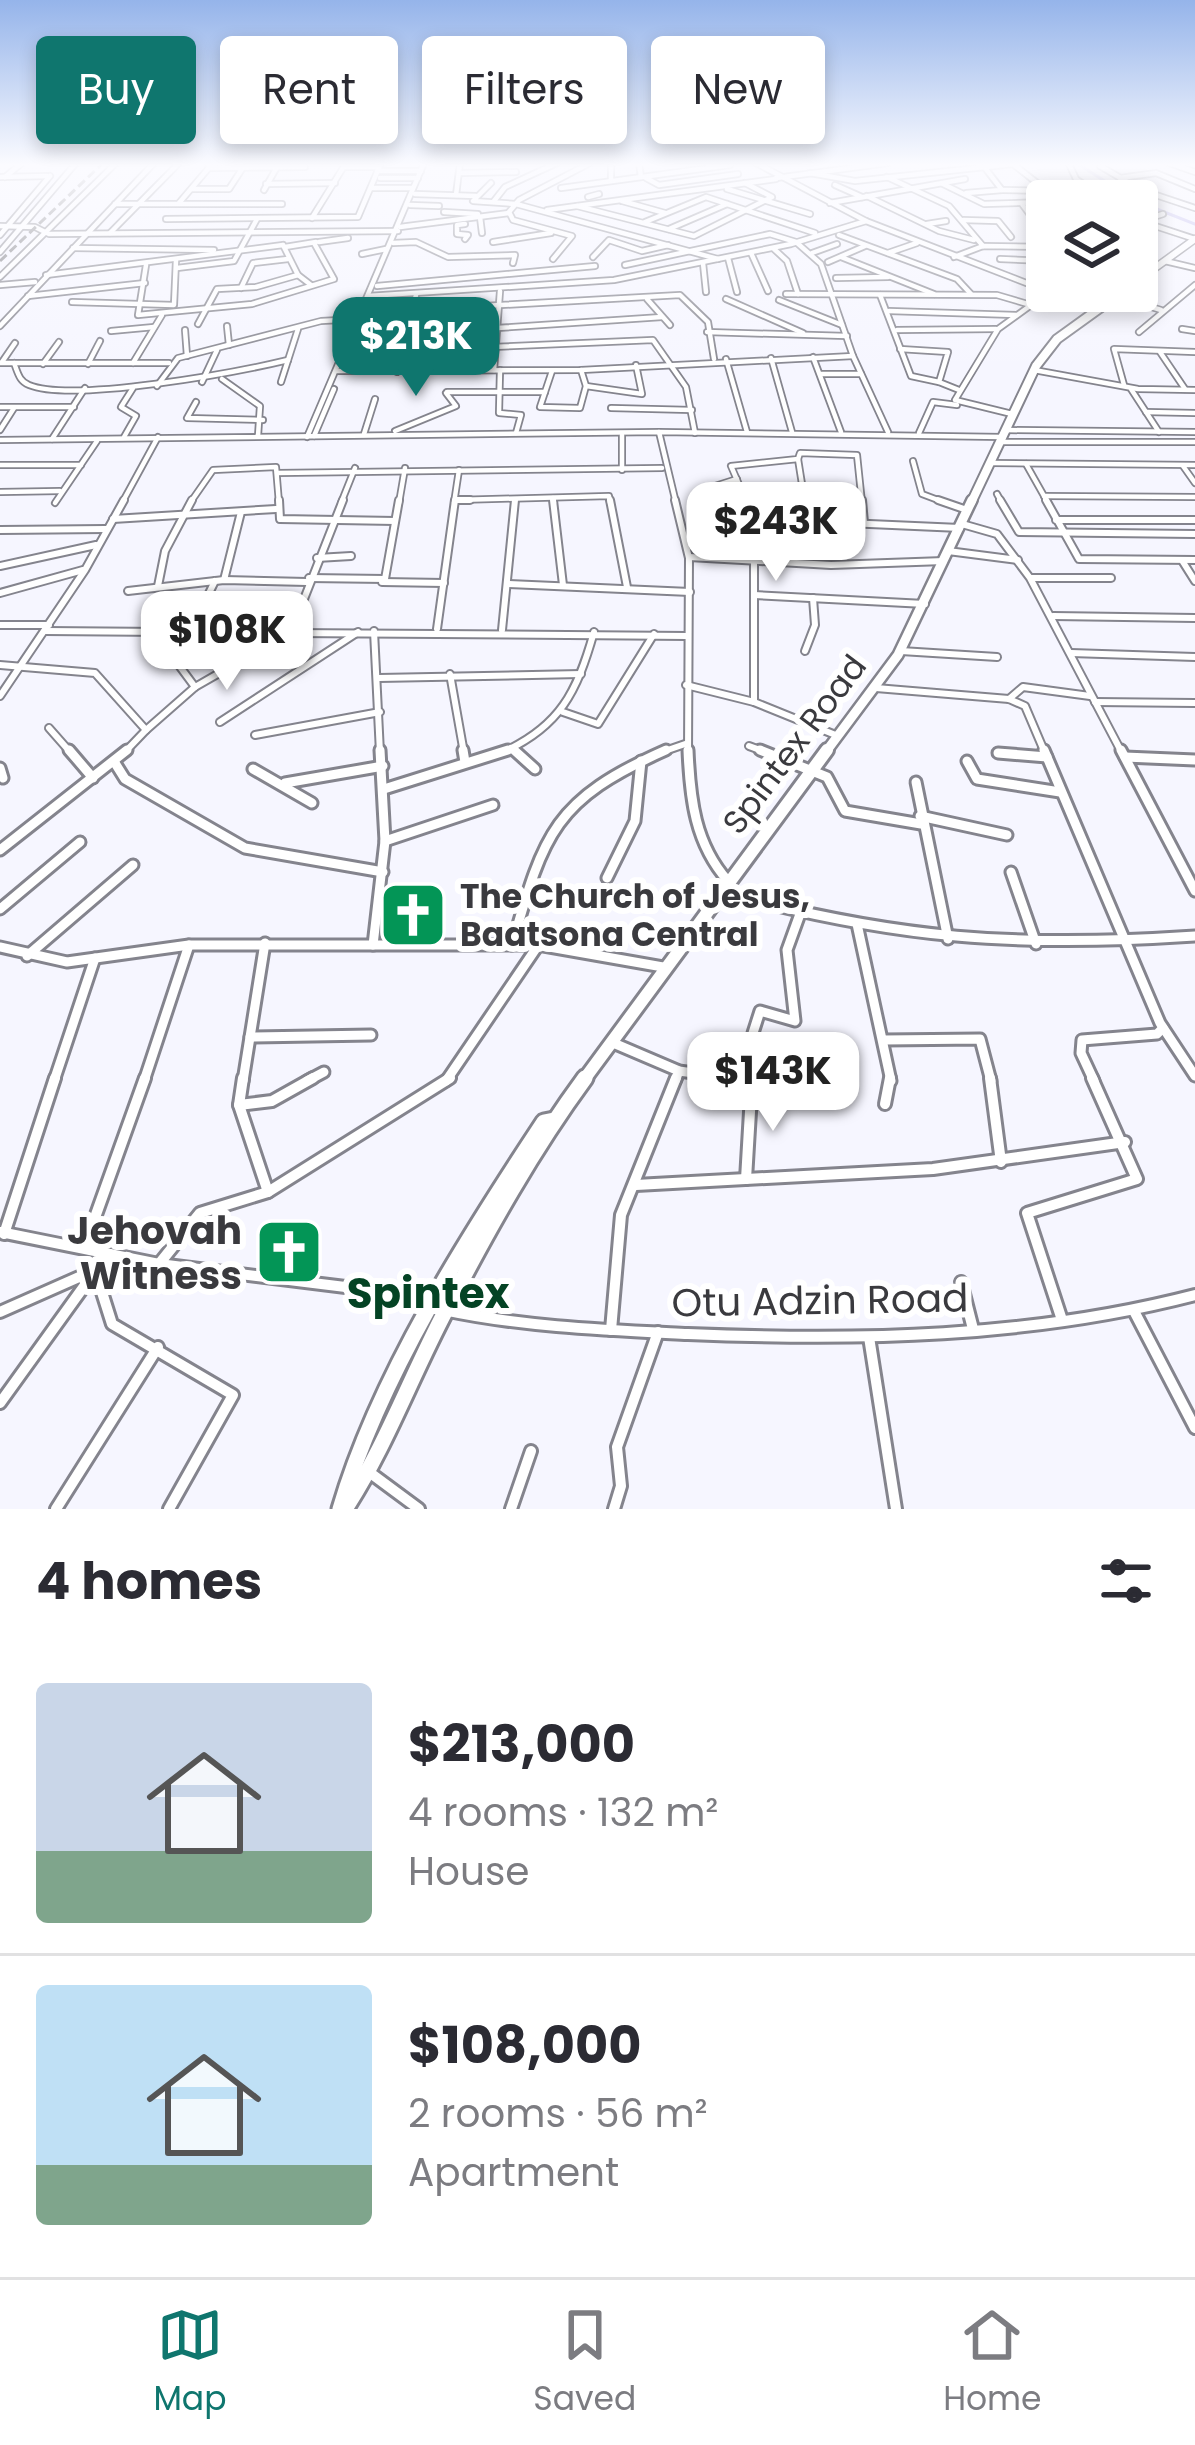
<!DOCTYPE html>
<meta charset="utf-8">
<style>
body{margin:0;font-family:Poppins,sans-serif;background:#f2f2f3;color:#2b2b33;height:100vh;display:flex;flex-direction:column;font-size:45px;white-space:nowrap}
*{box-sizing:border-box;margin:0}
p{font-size:39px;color:#7c7c81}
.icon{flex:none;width:66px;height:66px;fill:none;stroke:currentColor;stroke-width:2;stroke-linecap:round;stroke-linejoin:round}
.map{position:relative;height:1509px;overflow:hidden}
.sheet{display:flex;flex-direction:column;background:#fff;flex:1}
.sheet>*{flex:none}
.guide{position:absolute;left:36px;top:36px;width:1125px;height:108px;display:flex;gap:24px}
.controls{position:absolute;left:1026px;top:180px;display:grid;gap:24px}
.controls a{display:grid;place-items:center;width:132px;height:132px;border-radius:12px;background:#fff;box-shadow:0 6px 18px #0003;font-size:60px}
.price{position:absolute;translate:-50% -102px;padding:0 27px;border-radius:24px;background:#fff;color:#222;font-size:39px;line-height:78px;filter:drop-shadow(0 3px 6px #0008)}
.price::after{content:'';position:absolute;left:50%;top:72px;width:36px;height:27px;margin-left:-18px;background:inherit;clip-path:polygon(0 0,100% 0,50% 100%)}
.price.current{background:#0f766e;color:#fff}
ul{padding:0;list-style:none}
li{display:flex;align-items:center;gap:36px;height:300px;padding:0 36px}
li+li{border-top:3px solid #e1e1e2}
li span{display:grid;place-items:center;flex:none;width:336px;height:240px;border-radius:12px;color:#555}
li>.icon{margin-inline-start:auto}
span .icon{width:144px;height:144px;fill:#fffc;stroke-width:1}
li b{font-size:51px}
h2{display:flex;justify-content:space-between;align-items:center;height:144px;padding:0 36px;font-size:51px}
.tag{padding:0 42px;border-radius:12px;background:#fff;box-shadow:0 6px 18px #0003;font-size:42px;line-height:108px}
.tag.current{background:#0f766e;color:#fff}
.menu{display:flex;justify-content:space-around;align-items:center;height:168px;border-top:3px solid #e1e1e2;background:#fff;font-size:33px;color:#7c7c81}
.menu a{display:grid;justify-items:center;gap:6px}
.menu .current{color:#0f766e}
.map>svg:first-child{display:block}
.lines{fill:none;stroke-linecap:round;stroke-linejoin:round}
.stream{stroke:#b9b3ec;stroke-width:3}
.minor-far3-casing{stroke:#84848d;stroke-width:8}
.minor-far2-casing{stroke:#84848d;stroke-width:10}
.minor-far1-casing{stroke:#84848d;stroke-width:15}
.minor-casing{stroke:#84848d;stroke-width:16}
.major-far4-casing{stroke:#84848d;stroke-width:9}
.major-far3-casing{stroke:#84848d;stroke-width:12}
.major-far2-casing{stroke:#84848d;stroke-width:14}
.major-far1-casing{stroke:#84848d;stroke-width:18}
.major-casing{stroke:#84848d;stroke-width:21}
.minor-far3{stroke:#fff;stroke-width:4.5}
.minor-far2{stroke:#fff;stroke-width:6}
.minor-far1{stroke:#fff;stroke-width:9}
.minor{stroke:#fff;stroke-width:10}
.major-far4{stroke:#fff;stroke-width:6}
.major-far3{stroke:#fff;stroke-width:8}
.major-far2{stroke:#fff;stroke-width:9}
.major-far1{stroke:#fff;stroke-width:12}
.major{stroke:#fff;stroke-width:15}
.rail{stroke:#76767b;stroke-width:3;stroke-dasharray:9 4.5;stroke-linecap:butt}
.labels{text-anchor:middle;stroke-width:12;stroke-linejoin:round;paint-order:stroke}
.street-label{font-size:33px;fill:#3a3a3e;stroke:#fff}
.poi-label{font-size:33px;font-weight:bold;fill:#3a3a3e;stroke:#fff;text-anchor:start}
.near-poi-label{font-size:39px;font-weight:bold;fill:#3a3a3e;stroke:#fff;text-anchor:end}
.near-street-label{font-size:39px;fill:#3a3a3e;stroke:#fff}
.near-neighbourhood-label{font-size:42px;font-weight:bold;fill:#044324;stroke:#fff}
</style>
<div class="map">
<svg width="1195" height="1509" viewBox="0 0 1195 1509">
<rect width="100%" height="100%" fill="#f6f6ff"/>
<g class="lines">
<!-- stream -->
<g class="stream">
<polyline points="1078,164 1136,201"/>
<polyline points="1139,202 1195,224"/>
</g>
<defs>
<g id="minor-far3">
<polyline points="611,163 611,181"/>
<polyline points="639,163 641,177"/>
<polyline points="756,163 866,221 1047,291"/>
<polyline points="1169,163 1195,172"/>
<polyline points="1069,164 1076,179 1108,201"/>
<polyline points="1100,166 1141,190 1195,208"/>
<polyline points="345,167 379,167"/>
<polyline points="208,168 305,167"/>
<polyline points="377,171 421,171"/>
<polyline points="460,173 516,172"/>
<polyline points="810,173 855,181 1013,164 1060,201"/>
<polyline points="0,177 47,176"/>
<polyline points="5,177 22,163"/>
<polyline points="887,177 949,206 983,246"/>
<polyline points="380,178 418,178"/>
<polyline points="646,178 659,185 738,174"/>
<polyline points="776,178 888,163"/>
<polyline points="1120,178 1156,173 1195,189"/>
<polyline points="491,183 473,201 516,204 718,259"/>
<polyline points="266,184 335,183"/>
<polyline points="943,184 984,204 1047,202"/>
<polyline points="835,185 862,197"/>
<polyline points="372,188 413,188"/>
<polyline points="561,188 730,165"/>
<polyline points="192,189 229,189 242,169"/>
<polyline points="727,189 810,214"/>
<polyline points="264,190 277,167"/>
<polyline points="1002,190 1048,191"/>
<polyline points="966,193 1002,190 982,164"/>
<polyline points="415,194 476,196"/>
<polyline points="456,195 460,163"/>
<polyline points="867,196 939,231 974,240"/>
<polyline points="588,197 599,194"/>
<polyline points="494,201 505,187 557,163"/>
<polyline points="622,201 665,213"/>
<polyline points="179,203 213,163"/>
<polyline points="830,203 965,179"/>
<polyline points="115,204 282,204"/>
<polyline points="1022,204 1047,238"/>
<polyline points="410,205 439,206"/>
<polyline points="577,206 694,236 772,197 745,183"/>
<polyline points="547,210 776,179"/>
<polyline points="444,212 478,214"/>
<polyline points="480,217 482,233"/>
<polyline points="312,218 346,163"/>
<polyline points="166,219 358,217 381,163"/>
<polyline points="963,220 998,221 1011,237"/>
<polyline points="1137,220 1195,239"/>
<polyline points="645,222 706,197 815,233"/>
<polyline points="1138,222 1163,214"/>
<polyline points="465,224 457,225 457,234 468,235 465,239"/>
<polyline points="927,224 946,221"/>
<polyline points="0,226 35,227 49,234 398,231"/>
<polyline points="400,227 509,213"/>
<polyline points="669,229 727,204"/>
<polyline points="110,233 179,163"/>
<polyline points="0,235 50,176"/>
<polyline points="839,235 957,279 971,294"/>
<polyline points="319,242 348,238"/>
<polyline points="493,242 551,233"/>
<polyline points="393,243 416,242 448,257 515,255 513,263"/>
<polyline points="283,245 298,275 311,285"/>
<polyline points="285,247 316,242"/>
<polyline points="73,248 214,250"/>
<polyline points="774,249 787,261 798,294"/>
<polyline points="0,252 76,163"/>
<polyline points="751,253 768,291"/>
<polyline points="812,253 837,244"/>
<polyline points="888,253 917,243"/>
<polyline points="362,254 386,249"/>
<polyline points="593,257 609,240 642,251 668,245"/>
<polyline points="841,257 934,294"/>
<polyline points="954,257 983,246 1047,247"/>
<polyline points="728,258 737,292"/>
<polyline points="553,259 572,236 513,220 509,212 519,200 590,163"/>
<polyline points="1000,259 1047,261"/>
<polyline points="1165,261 1195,268"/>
<polyline points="828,262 865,246"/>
<polyline points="703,263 706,292"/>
<polyline points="146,265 138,315 252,304 334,279 314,243"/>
<polyline points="625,265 770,234 796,242 821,264 853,356 888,432"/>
<polyline points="177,268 234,261 257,219"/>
<polyline points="46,275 283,245"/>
<polyline points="0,277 116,163"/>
<polyline points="836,278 888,277"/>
<polyline points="0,285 35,282"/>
<polyline points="377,286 595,266"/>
<polyline points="241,288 253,263 288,259"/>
<polyline points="1048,291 1102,309"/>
<polyline points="786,294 997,295 1031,305"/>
<polyline points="880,295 911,376 939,382"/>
<polyline points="28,296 145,283"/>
<polyline points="368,296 614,280 791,244 866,221"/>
<polyline points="1119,297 1161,310"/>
<polyline points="647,299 670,325"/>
<polyline points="726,299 803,333"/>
<polyline points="779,300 842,325"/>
<polyline points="72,302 174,305 176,260"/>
<polyline points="412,310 680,295 708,322 714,359"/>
<polyline points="889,311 1016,315"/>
<polyline points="198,324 217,289 256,287 298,275"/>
<polyline points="0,326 154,163"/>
<polyline points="227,326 229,345"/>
<polyline points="497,328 662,317"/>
<polyline points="1182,329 1195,331"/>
<polyline points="185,330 187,356"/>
<polyline points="897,330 996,329"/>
<polyline points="111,331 154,327"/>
<polyline points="707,332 847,336"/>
<polyline points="1139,332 1195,285"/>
<polyline points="449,348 456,308"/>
<polyline points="900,349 948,352 939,382 959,390"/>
<polyline points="401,351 653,340 686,387 695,433"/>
<polyline points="1160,352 1185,389"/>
<polyline points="813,357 841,432"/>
<polyline points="771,358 792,432"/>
<polyline points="726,359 747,432"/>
<polyline points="2,362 15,343"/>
<polyline points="0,363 169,363"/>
<path d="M14 363C18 373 19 381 29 385 73 403 238 372 288 360"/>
<polyline points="133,363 162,315"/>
<polyline points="43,364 59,342"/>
<polyline points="88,364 100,341"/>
<polyline points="494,370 500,291"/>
<polyline points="500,370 499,413 521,415 516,433"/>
<polyline points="1034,370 1138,389 1195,390"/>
<polyline points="337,371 581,370 853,356"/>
<polyline points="552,371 540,407 580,408 586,386 581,370"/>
<polyline points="397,372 416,295"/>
<polyline points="821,374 861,374"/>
<polyline points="222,379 260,406 258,436"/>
<polyline points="202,382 217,350"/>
<polyline points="281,382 298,329"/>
<polyline points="1124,385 1114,349 1195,352"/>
<polyline points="157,386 178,358 321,321 359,319"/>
<polyline points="586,386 642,394 636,365"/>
<polyline points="1131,389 1159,432"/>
<polyline points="447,392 545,392"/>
<polyline points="196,402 187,418 263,420"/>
<polyline points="0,407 74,407"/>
<polyline points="611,408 692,410"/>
<polyline points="1146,412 1195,413"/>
<polyline points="1012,414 955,400 998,329 1049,292"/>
<polyline points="0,430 14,408"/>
<polyline points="1006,430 1195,432"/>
<polyline points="395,431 456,406 446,393"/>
<polyline points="659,432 676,503"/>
<polyline points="919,433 933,402 957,405"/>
<polyline points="364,434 375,399"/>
<polyline points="622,435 622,470"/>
<polyline points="314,436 334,389"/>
<polyline points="124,437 136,416 121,407 133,388"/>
<polyline points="307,437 424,163"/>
<polyline points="52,439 85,388"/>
<polyline points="0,440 659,432 1003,437"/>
<polyline points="1002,442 1195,442"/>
<polyline points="798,459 805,503"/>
<polyline points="913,461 922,494 946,503"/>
<polyline points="992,463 1195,465"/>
<polyline points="1026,464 1048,503"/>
<polyline points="0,465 81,465"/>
<polyline points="1183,466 1195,483"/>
<polyline points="277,473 662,468"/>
<polyline points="715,486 737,479"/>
<polyline points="0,492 60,491"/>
<polyline points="997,494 1002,503"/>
<polyline points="1044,496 1195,497"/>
<polyline points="553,498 554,503"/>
<polyline points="456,500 609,496 610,503"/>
<polyline points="55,503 97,441"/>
<polyline points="122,503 158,437"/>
<polyline points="190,503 213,470 276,467 279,503"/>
<polyline points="341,503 355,468"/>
<polyline points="399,503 405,468"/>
<polyline points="454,503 459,470"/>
<polyline points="747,503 731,466 798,459 800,453 857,455 862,503"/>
</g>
<g id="minor-far2">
<polyline points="279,500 280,519 395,521"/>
<polyline points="456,500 470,500"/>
<polyline points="553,500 563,585"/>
<polyline points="610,500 627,587"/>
<polyline points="675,500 689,558 688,753"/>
<polyline points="746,500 754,519 754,702"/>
<polyline points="805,500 808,520"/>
<polyline points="862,500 864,523"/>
<polyline points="938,500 967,510"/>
<polyline points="1000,500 1019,532 1195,534"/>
<polyline points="1046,500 1079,559 1195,560"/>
<polyline points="113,519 276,509"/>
<polyline points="754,519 960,528"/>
<polyline points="1056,520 1195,520"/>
<polyline points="962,524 997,534 1030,578 1122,753"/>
<polyline points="0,530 106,529"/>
<polyline points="948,551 1018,560"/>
<polyline points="689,557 831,565 944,561"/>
<polyline points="317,558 351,556"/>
<polyline points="1183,562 1195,581"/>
<polyline points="0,566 96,545"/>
<polyline points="309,578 385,579 399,500"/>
<polyline points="1031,578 1111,578"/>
<polyline points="224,580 241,512"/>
<polyline points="382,582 444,583"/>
<polyline points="509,584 690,592"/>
<polyline points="158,586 165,551 192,500"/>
<polyline points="128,591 224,580 307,582"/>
<polyline points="0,593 83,570"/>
<polyline points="754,595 925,604"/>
<polyline points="1053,616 1195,618"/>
<polyline points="0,625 49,625"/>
<polyline points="437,629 455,500"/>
<polyline points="502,630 515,500"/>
<polyline points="45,631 687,636"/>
<polyline points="374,631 380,753"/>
<polyline points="190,632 215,581"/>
<polyline points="155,633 195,687"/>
<polyline points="805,651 815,625 813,598"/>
<polyline points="901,651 997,657"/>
<polyline points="1071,653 1195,657"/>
<polyline points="0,665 95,673 146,730 124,753"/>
<polyline points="450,674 464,753"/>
<polyline points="379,678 581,674"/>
<polyline points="686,685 754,702 838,736"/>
<polyline points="876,688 1009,699 1025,706 1045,753"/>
<polyline points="0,696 85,570 124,500"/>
<polyline points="1009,699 1023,687 1090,696"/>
<polyline points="1095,702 1195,703"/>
<polyline points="563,712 598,724 654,634"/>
<polyline points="220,722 358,632"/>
<polyline points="49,728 71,753"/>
<polyline points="146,730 195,687 291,632 343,500"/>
<polyline points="255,735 380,712"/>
<polyline points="749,746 768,753"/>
<polyline points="511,748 517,753"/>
<path d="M501 753C560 727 577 692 594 632"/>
<polyline points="659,753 688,743"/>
<polyline points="998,753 1003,753"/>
</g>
<g id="minor-far1">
<polyline points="69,750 93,778"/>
<polyline points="463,750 465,762"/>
<polyline points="514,750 535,769"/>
<path d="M688 750C690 799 695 844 728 881"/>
<polyline points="760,750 827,777 845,811 921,824"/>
<polyline points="1044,750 1160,1023 1195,1076"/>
<polyline points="1121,750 1195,891"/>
<polyline points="998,753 1047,757"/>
<polyline points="1125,757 1195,760"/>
<polyline points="967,761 977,779 1060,792"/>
<polyline points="115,763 125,779 245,848 383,872"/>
<polyline points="0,768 3,778"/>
<polyline points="253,769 312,803"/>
<polyline points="916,782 948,939"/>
<polyline points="285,783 383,766"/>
<polyline points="384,789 508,750"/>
<polyline points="920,816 1007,835"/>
<polyline points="385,841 493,805"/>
<polyline points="0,850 127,750"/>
<polyline points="1011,872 1036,944"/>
<polyline points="607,878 635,821 641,761"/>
<path d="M722 892C896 939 1016 948 1195 936"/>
<polyline points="0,909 80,842"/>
<polyline points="857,924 891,1081"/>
<polyline points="373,945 385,841 380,750"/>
<path d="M512 945C544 834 553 800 666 750"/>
<polyline points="0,947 67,962 189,945 538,945 663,967"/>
<polyline points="27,956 133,865"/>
<polyline points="753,1033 760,1011 795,1021 787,950 800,914"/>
<polyline points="250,1037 371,1035"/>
<polyline points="884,1040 980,1039 991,1081"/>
<polyline points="611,1042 679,1071 752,1081"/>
<polyline points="54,1081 95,958"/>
<polyline points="144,1081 189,945"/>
<polyline points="243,1081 265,943"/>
<polyline points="307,1081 324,1072"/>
<polyline points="446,1081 537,947"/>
<polyline points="675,1081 679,1071"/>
<polyline points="1094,1081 1081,1053 1082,1040 1157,1034 1163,1028"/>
</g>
<g id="minor">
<polyline points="243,1078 239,1105 268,1192"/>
<polyline points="990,1078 1001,1162"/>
<polyline points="885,1104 890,1078"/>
<polyline points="239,1105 272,1101 313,1078"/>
<polyline points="746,1179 752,1078"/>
<polyline points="636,1185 933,1169 1125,1142"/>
<polyline points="0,1232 159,1264 386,1292 429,1306"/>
<polyline points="4,1234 55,1078"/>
<polyline points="84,1248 145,1078"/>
<polyline points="159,1264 200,1213 268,1192 450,1078"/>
<polyline points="95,1270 112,1324 233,1395 169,1509"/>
<polyline points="961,1282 973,1329"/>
<path d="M444 1310C524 1327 607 1330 688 1334 859 1341 1029 1338 1195 1295"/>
<polyline points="1134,1311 1195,1428"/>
<polyline points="0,1312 95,1270 110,1254"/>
<polyline points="1062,1320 1027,1213 1137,1179 1092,1078"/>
<polyline points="611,1330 621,1215 676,1078"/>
<polyline points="869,1337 896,1509"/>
<polyline points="0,1403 95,1271"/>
<polyline points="369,1472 419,1509"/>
<polyline points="56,1509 158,1347"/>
<polyline points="511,1509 531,1451"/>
<polyline points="614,1509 621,1486 617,1447 658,1332"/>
</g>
<g id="major-far4">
<polyline points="1137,281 1195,239"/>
<polyline points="1096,311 1124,291"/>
</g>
<polyline id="major-far3" points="971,503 1036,366 1057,339 1100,308"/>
<polyline id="major-far2" points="825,753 898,655 972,500"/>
<polyline id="major-far1" points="583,1081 827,750"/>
<g id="major">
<path d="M340 1509C379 1376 468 1237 544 1122L554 1120"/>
<path d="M345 1509C386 1446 411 1376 446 1310 487 1231 532 1150 585 1078"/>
</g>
</defs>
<!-- minor-far3 casing -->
<use href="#minor-far3" class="minor-far3-casing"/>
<!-- minor-far2 casing -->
<use href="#minor-far2" class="minor-far2-casing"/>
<!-- minor-far1 casing -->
<use href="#minor-far1" class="minor-far1-casing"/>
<!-- minor casing -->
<use href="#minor" class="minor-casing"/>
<!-- major-far4 casing -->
<use href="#major-far4" class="major-far4-casing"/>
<!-- major-far3 casing -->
<use href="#major-far3" class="major-far3-casing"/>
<!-- major-far2 casing -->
<use href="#major-far2" class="major-far2-casing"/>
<!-- major-far1 casing -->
<use href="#major-far1" class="major-far1-casing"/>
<!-- major casing -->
<use href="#major" class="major-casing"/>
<!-- minor-far3 -->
<use href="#minor-far3" class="minor-far3"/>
<!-- minor-far2 -->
<use href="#minor-far2" class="minor-far2"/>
<!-- minor-far1 -->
<use href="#minor-far1" class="minor-far1"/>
<!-- minor -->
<use href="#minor" class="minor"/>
<!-- major-far4 -->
<use href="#major-far4" class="major-far4"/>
<!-- major-far3 -->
<use href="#major-far3" class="major-far3"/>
<!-- major-far2 -->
<use href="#major-far2" class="major-far2"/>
<!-- major-far1 -->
<use href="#major-far1" class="major-far1"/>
<!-- major -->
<use href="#major" class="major"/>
<!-- rail -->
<polyline class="rail" points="0,261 103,163"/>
</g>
<!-- sky -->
<linearGradient id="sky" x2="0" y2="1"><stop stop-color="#95b4ea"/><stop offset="0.44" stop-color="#fbfbff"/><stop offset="1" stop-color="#fbfbff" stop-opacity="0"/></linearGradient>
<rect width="1195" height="374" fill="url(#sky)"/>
<!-- icons -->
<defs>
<symbol id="church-square" viewBox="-11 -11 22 22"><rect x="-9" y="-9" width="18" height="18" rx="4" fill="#039556" stroke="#fff"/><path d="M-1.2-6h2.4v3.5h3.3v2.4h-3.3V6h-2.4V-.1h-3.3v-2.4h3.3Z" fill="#fff"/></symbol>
</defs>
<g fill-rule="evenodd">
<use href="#church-square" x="375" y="877" width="76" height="76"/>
<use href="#church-square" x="251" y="1214" width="76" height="76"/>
</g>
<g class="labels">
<!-- street labels -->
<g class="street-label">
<text transform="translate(794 744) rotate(-53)" y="12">Spintex Road</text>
</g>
<!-- poi labels -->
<g class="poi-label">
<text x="460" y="908">The Church of Jesus,<tspan x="460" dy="38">Baatsona Central</tspan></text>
</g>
<!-- near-poi labels -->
<g class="near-poi-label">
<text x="242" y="1244">Jehovah<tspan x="242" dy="45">Witness</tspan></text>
</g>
<!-- near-street labels -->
<g class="near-street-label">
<text transform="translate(820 1300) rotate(-1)" y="14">Otu Adzin Road</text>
</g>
<!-- near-neighbourhood labels -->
<g class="near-neighbourhood-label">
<text x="428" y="1308">Spintex</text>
</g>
</g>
</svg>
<div class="controls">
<a><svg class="icon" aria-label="layers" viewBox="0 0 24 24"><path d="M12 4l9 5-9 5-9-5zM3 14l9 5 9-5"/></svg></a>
</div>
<b class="price current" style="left:416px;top:399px">$213K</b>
<b class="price" style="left:776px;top:584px">$243K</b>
<b class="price" style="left:227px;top:693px">$108K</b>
<b class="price" style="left:773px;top:1134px">$143K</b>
<div class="guide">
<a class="tag current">Buy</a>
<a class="tag">Rent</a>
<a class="tag">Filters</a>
<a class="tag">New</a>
</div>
</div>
<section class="sheet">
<h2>4 homes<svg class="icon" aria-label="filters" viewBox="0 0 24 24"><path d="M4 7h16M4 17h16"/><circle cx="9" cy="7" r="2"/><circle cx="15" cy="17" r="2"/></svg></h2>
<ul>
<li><span style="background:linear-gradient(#c9d6e8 70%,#7fa58c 0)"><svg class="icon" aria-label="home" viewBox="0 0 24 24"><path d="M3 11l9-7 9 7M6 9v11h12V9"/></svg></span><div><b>$213,000</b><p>4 rooms · 132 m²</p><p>House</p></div></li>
<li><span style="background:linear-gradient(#bfe0f5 75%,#7fa58c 0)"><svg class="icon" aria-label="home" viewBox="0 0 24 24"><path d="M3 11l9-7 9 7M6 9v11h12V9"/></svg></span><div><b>$108,000</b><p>2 rooms · 56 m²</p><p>Apartment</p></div></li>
</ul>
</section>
<nav class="menu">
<a class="current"><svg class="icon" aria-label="map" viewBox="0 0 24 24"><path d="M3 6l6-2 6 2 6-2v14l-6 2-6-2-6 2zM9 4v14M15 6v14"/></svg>Map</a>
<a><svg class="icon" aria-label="saved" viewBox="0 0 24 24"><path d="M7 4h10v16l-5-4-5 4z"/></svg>Saved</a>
<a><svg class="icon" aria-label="home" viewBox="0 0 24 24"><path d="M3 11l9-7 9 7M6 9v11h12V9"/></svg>Home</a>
</nav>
